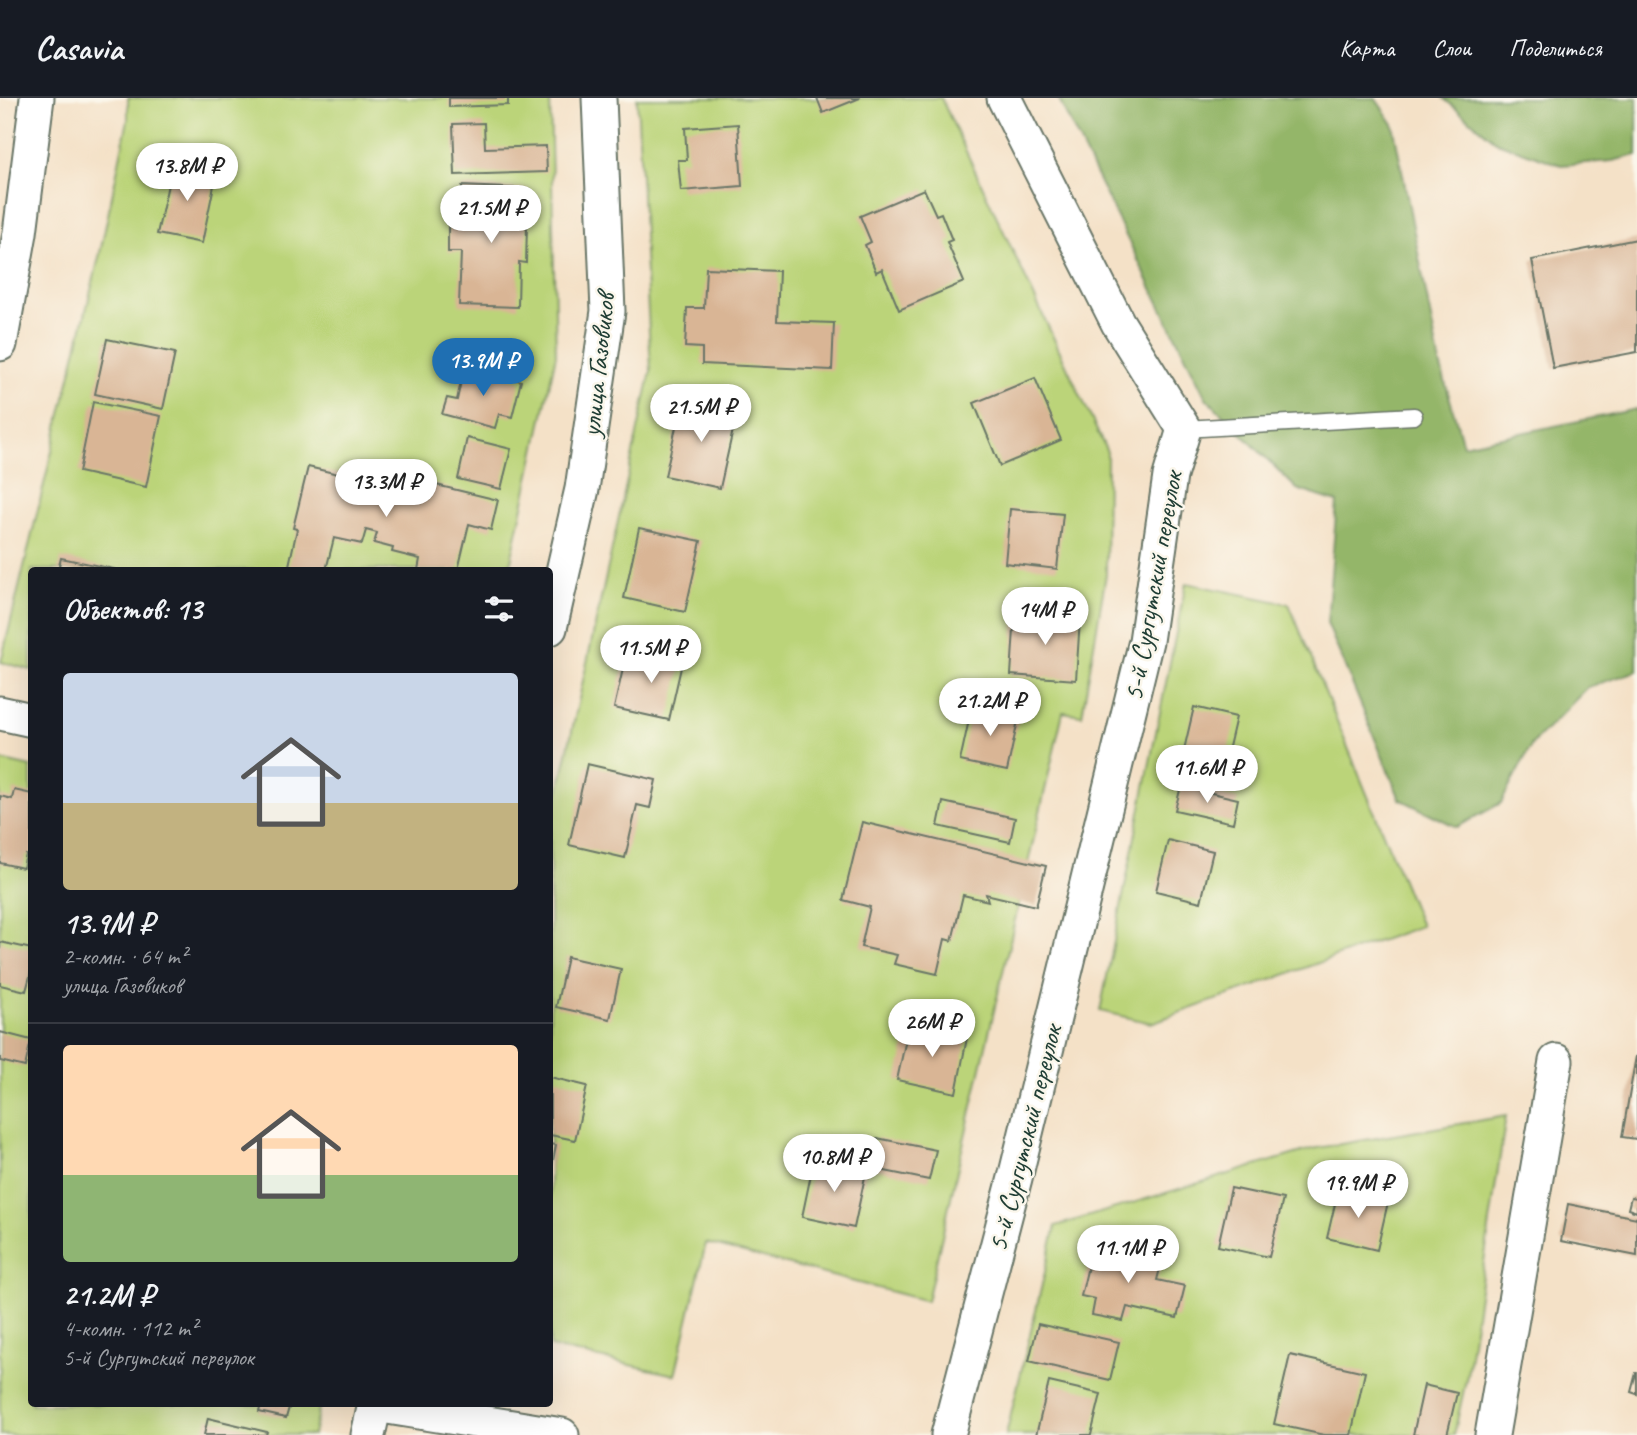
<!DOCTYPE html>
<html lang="ru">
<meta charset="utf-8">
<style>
body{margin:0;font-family:Caveat,sans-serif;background:#242831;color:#f1f3f6;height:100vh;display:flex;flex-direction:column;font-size:26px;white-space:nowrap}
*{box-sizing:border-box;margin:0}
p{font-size:23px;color:#9ea1a6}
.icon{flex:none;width:38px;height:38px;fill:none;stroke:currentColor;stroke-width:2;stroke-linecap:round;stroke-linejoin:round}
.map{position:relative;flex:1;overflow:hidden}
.side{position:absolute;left:28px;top:469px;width:525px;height:840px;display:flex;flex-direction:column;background:#171b24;border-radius:7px;box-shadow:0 7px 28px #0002}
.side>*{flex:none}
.price{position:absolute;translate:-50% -60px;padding:0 16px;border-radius:24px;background:#fff;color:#222;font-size:23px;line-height:46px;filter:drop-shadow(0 2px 4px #0008)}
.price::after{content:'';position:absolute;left:50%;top:42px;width:21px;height:16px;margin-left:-10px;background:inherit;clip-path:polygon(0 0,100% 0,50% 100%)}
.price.selected{background:#1f6fb2;color:#fff}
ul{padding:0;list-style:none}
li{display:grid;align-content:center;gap:14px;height:371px;padding:0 35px}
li+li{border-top:2px solid #363941}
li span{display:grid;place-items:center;height:217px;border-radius:7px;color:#555}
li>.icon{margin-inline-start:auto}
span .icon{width:126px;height:126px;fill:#fffc;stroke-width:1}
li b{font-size:30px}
h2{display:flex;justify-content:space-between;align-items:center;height:84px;padding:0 35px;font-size:30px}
header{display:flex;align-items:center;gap:42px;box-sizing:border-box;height:98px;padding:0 35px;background:#171b24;border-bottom:2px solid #363941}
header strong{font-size:33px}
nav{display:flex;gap:38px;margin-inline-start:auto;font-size:24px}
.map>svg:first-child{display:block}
.green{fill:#bbd479;stroke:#6d8856;stroke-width:2}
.forest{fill:#94b669;stroke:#5a7a4e;stroke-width:2}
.building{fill:#d9b595}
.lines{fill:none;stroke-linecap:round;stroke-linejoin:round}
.lane-casing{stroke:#6a7667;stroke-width:19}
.street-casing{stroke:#6a7667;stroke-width:37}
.lane{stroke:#fff;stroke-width:16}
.street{stroke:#fff;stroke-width:33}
.labels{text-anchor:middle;stroke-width:5;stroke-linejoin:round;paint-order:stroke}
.street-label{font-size:28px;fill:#1f3d34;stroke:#fbf7ec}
</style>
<header>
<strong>Casavia</strong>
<nav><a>Карта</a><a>Слои</a><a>Поделиться</a></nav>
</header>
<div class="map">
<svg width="1637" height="1337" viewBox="0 0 1637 1337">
<rect width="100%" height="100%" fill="#fbf7ec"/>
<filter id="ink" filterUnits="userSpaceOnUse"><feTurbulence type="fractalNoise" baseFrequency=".0143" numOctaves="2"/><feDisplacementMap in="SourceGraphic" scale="14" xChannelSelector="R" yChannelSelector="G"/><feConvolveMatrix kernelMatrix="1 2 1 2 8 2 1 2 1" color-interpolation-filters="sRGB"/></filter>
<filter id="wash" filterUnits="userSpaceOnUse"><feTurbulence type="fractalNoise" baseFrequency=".00686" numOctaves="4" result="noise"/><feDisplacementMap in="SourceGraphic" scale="28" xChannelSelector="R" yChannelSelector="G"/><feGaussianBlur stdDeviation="1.57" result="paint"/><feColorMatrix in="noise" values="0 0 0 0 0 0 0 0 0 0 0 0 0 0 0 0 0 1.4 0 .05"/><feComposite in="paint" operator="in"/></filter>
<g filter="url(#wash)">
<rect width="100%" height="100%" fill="#f4e1c7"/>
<!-- green -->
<g class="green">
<polygon points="128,0 550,0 556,257 509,472 32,472 31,572 1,564 100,155 128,22"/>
<polygon points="637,0 941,0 1107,354 1106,476 1082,617 1063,614 927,1203 706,1145 675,1277 550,1249 550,733 651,273"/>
<polygon points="1186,485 1289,506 1421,828 1151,925 1100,913"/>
<polygon points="0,662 31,669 32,1306 320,1306 313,1337 0,1337"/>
<polygon points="1506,1018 1467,1277 1454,1337 1006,1337 1056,1128 1312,1051"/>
</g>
<!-- forest -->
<g class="forest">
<polygon points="1058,0 1375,0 1393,26 1439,262 1463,347 1637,311 1637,573 1588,589 1532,646 1501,705 1457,729 1400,701 1327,525 1337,404 1297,391 1206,300"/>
<polygon points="1443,0 1637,0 1637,57 1612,63 1561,67 1497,44"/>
</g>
<g id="blocks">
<!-- building -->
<g class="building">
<polygon points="449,0 508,0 508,7 449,9"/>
<polygon points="817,0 860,0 823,15"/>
<polygon points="484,25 485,50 546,48 547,74 455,77 453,26"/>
<polygon points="738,26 742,88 681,93 678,62 687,62 685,30"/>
<polygon points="173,64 217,73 202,145 157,136"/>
<polygon points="462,88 528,91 526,165 519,164 518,209 459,207 461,154 448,154 448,124 461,125"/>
<polygon points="924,91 936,117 941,115 952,142 947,144 964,184 899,212 882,171 876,174 865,147 871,144 860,118"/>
<polygon points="1637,141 1637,254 1553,270 1532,162"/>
<polygon points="706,170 779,173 777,223 834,225 832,272 702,266 702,250 685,249 687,210 704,210"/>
<polygon points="107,241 175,255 163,311 95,296"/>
<polygon points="464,269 521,283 512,319 499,316 495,330 442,316 447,300 457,302"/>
<polygon points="1035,280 1061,342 1000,368 974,305"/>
<polygon points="682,302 737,314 720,390 665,378"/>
<polygon points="93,304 161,318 146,389 79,374"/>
<polygon points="467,340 511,351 501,391 458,381"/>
<polygon points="308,369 377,385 373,401 385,404 391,376 498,402 491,432 469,426 458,472 418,472 420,461 392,454 393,450 374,445 377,435 366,432 362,446 334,440 326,472 288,472 297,431 293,430"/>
<polygon points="1010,411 1063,416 1057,471 1005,465"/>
<polygon points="639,430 701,443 685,514 624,500"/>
<polygon points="61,460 114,471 114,472 58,472"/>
<polygon points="1015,516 1080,521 1076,582 1011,577"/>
<polygon points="663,547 685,552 669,622 614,610 625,562 658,569"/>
<polygon points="972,608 1019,618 1007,673 960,663"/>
<polygon points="1194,609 1236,619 1225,666 1183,656"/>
<polygon points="587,666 656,682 650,710 637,707 625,760 569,747"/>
<polygon points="1181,688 1238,701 1233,725 1175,712"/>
<polygon points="14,692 32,696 32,758 26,757 23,770 0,765 0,698 12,701"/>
<polygon points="943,704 1015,720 1010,744 938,728"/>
<polygon points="862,724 1046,768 1036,808 986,796 988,803 963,797 952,843 945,841 937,876 894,866 897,857 861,849 870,809 843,802"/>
<polygon points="1168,742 1213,753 1201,804 1156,793"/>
<polygon points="0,844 32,851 32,871 26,893 0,887"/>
<polygon points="567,859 621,871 610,921 556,909"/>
<polygon points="909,927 967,940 956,995 897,982"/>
<polygon points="0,934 31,942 25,969 0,963"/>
<polygon points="1636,958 1637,958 1637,1041 1622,1039"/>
<polygon points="550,979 587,988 575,1042 550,1037"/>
<polygon points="877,1040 936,1052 929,1082 870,1070"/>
<polygon points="550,1046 556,1047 551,1073 550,1073"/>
<polygon points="814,1062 866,1074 854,1130 802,1119"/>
<polygon points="1231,1090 1283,1101 1269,1159 1218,1148"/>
<polygon points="1338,1093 1388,1104 1377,1152 1327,1140"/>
<polygon points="1631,1099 1637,1100 1637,1114 1628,1111"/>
<polygon points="1568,1106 1637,1120 1637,1158 1561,1143"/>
<polygon points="1093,1147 1162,1163 1157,1182 1185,1188 1177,1220 1127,1209 1123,1223 1092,1217 1095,1201 1081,1198"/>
<polygon points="1038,1226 1119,1244 1110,1282 1029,1263"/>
<polygon points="1290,1257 1365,1274 1351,1337 1324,1337 1274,1326"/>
<polygon points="1636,1275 1637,1275 1637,1296 1631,1294"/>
<polygon points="1049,1284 1101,1296 1091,1337 1036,1337"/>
<polygon points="1424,1287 1457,1295 1447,1337 1413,1337"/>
<polygon points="261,1306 290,1306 286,1320 259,1314"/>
<polygon points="208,1320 267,1334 266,1337 204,1337"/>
</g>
</g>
</g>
<g filter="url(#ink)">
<use href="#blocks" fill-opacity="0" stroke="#6a7667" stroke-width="2"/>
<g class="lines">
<defs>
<polyline id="lane" points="1184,331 1414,318"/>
<g id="street">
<polyline points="0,246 20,135 37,0"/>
<polyline points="550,530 582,391 608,213 599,0"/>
<polyline points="0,615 32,622"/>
<polyline points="375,1307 562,1337"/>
<polyline points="368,1337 375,1306"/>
<polyline points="948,1337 1015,1080 1146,543 1170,378 1184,331 1118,225 1004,0"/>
<polyline points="1492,1337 1556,963"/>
</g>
</defs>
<!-- lane casing -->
<use href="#lane" class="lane-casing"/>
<!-- street casing -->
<use href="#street" class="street-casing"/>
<!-- lane -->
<use href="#lane" class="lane"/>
<!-- street -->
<use href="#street" class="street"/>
</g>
</g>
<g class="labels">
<!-- street labels -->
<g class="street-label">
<text transform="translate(597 267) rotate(-84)" y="10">улица Газовиков</text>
<text transform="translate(1152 488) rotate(-80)" y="10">5-й Сургутский переулок</text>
<text transform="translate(1024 1040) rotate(-76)" y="10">5-й Сургутский переулок</text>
</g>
</g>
</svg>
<b class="price" style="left:187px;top:105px">13.8M ₽</b>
<b class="price" style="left:491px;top:147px">21.5M ₽</b>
<b class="price selected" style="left:483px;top:300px">13.9M ₽</b>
<b class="price" style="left:701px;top:346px">21.5M ₽</b>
<b class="price" style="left:386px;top:421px">13.3M ₽</b>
<b class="price" style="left:1045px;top:549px">14M ₽</b>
<b class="price" style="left:651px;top:587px">11.5M ₽</b>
<b class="price" style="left:990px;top:640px">21.2M ₽</b>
<b class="price" style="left:1207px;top:707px">11.6M ₽</b>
<b class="price" style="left:932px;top:961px">26M ₽</b>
<b class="price" style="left:834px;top:1096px">10.8M ₽</b>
<b class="price" style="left:1358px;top:1122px">19.9M ₽</b>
<b class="price" style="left:1128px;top:1187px">11.1M ₽</b>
<section class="side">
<h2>Объектов: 13<svg class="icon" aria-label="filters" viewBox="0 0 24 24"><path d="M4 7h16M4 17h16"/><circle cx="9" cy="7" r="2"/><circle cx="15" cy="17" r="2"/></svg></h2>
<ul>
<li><span style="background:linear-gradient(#c9d6e8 60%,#c2b280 0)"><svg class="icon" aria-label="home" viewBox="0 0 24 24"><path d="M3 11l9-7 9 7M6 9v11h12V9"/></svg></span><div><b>13.9M ₽</b><p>2-комн. · 64 m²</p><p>улица Газовиков</p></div></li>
<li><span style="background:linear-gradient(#ffd9b3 60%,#8fb573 0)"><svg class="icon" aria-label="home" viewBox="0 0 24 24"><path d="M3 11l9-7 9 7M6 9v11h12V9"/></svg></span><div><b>21.2M ₽</b><p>4-комн. · 112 m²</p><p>5-й Сургутский переулок</p></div></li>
</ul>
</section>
</div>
